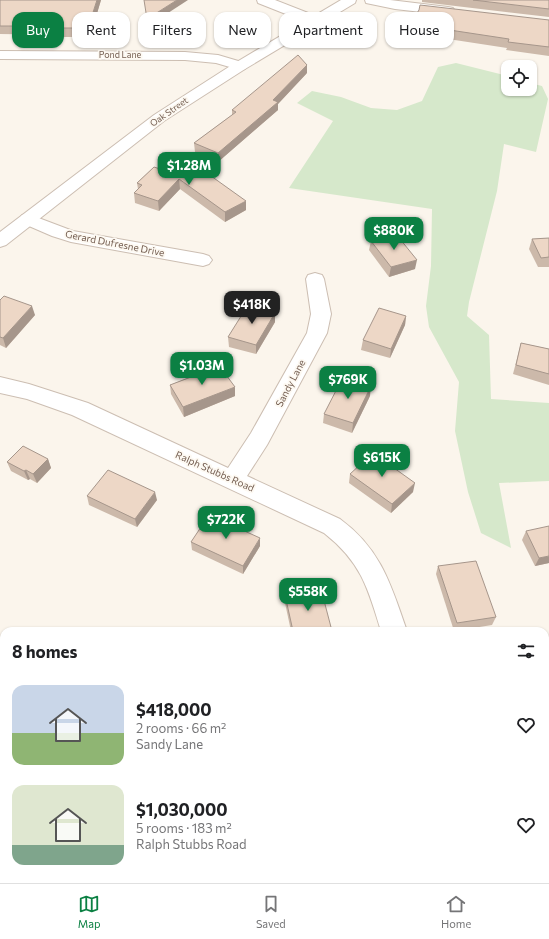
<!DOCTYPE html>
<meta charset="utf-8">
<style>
body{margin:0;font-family:Commissioner,sans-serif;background:#f6f6f6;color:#202124;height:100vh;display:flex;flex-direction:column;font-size:15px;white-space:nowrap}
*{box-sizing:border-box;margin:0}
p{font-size:13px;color:#757577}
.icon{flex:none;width:22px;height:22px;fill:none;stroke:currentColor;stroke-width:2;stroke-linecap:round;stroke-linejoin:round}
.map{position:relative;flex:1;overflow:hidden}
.panel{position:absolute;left:0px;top:627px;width:549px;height:256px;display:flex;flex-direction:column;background:#fff;border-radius:12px 12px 0 0;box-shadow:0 1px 3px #0004}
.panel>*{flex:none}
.banner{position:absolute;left:12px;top:12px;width:525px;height:36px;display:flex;gap:8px}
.controls{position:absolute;left:501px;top:60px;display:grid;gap:8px}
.controls a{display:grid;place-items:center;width:36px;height:36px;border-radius:8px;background:#fff;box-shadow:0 1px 3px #0004;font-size:20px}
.price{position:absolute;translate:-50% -34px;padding:0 9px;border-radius:8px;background:#0b8043;color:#fff;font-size:13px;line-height:26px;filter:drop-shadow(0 1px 2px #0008)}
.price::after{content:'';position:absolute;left:50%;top:24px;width:12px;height:9px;margin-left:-6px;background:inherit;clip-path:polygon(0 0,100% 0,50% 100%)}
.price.current{background:#222;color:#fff}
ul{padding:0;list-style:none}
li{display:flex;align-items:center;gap:12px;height:100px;padding:0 12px}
li span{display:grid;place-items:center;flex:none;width:112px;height:80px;border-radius:12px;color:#555}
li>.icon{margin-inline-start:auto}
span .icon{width:48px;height:48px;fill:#fffc;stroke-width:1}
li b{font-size:17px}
h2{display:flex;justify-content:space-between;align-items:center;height:48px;padding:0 12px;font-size:17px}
.tag{padding:0 14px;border-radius:12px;background:#fff;box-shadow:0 1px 3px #0004;font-size:14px;line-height:36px}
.tag.current{background:#0b8043;color:#fff}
.dock{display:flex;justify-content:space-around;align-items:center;height:56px;border-top:1px solid #e0e0e0;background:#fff;font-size:11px;color:#757577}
.dock a{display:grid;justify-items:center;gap:2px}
.dock .current{color:#0b8043}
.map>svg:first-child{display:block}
.green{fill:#d6e8cb}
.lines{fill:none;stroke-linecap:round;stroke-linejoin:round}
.minor-casing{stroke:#ccbeb2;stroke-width:2}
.tertiary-casing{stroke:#ccbeb2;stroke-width:2}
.minor{fill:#fff;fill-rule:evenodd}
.tertiary{fill:#fff;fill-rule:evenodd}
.wall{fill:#ccb9aa}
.shaded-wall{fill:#a6968b}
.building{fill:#edd7c6;stroke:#a6968b}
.labels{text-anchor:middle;stroke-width:3.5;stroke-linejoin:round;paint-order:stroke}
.far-street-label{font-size:9px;fill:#745e51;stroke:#fdf9f2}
.street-label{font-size:10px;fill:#745e51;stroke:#fdf9f2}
</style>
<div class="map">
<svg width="549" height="883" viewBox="0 0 549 883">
<rect width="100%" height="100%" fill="#fbf5ec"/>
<!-- green -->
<polygon class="green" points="456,63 508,76 508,89 530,89 530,83 542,86 548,99 536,152 504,144 497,191 469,302 467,316 489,335 491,399 549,403 549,481 499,483 511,548 481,533 468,492 455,431 459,382 429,327 426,306 431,266 432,209 289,188 333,121 297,103 312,91 341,97 371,108 397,110 422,101 438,67"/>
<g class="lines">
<defs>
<g id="minor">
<polygon points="257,0 275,0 321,18 323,21 321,24 311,24 258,3"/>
<polygon points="365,0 390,0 448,7 453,8 455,11 453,14 448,15 395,9 366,3"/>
<polygon points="0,51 185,52 218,55 245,63 247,66 245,69 240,70 216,63 185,60 0,59"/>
<polygon points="28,214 73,231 203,254 209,256 212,260 209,264 203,266 71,242 52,236 22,223 19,219 22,215"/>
<path d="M315 273 322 275 324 279 331 314 327 333 267 445 247 476 340 519C381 549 391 585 407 631H381C368 588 361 562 324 533L72 415 27 399 0 393V377L29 384 88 403 228 468 251 433 307 333 311 314 306 279 308 275Z"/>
<polygon points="4,838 4,868 0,869 0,839"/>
</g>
<polygon id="tertiary" points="341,0 356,0 355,3 245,69 164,121 6,245 0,247 0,232 154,115 235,63"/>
</defs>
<!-- minor casing -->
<use href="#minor" class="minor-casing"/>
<!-- tertiary casing -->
<use href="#tertiary" class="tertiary-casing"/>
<!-- minor -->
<use href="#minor" class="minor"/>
<!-- tertiary -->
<use href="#tertiary" class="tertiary"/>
</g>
<!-- wall -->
<g class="wall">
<polygon points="0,0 101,0 90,37 63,37 63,35 0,34"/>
<polygon points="422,0 549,0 549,17 422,2"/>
<polygon points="549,20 549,56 506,50 507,48 409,33 410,24"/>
<polygon points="307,73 278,104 278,110 218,162 195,152 194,143 232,115 232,110"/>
<polygon points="154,167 246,210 225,222 180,189 159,211 135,203 134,193 138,189 137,183"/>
<polygon points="549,238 549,267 538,267 529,249 532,239"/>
<polygon points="371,241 415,269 389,277 369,250"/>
<polygon points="0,300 35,315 6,348 0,345"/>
<polygon points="275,313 275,322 256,354 229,347 228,337"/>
<polygon points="406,316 405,325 390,358 361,350 363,340"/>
<polygon points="521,343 549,349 549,385 513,374"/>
<polygon points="190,375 235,396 184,417 171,394 170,385 190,377"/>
<polygon points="370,396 352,433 323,423 324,414"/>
<polygon points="48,459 51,468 37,483 30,479 28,480 11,471 7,462"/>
<polygon points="350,474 413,492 391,513 349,483"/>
<polygon points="87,496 157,500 137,527 89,505"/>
<polygon points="526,531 549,563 535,566 522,540"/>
<polygon points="191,542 260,546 243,574 192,550"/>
<polygon points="438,566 496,617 492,625 454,631 436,574"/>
<polygon points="285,595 332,631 291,631 285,603"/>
<polygon points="391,879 432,879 426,883 394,883"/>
</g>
<!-- shaded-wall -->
<g class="shaded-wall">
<polygon points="97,0 101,0 90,37 88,28"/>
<polygon points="177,0 188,0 148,26 147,19"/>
<polygon points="307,65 307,73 278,104 278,110 218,162 218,153 273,100"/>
<polygon points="179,179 180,189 159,211 158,201"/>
<polygon points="246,201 246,210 225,222 225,212"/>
<polygon points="417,260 415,269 389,277 391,267"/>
<polygon points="32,306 35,315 6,348 3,338"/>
<polygon points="275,313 275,322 256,354 256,345"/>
<polygon points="406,316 405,325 390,358 391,349"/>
<polygon points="371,386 370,396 352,433 353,423"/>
<polygon points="235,387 235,396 184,417 183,407"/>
<polygon points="48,459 51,468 37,483 33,474"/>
<polygon points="26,470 30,479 28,480 24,471"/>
<polygon points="415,483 413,492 391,513 392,504"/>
<polygon points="155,492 157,500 137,527 135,519"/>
<polygon points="260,538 260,546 243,574 243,566"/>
<polygon points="549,556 549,563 535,566 539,558"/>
<polygon points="429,879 432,879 426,883 423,883"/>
</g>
<!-- building -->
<g class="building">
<polygon points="0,0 97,0 88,28 62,28 62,26 0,26"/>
<polygon points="144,0 177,0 147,19"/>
<polygon points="473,0 549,0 549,9"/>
<polygon points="420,5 549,20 549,47 508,42 509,39 410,24 419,10"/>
<polygon points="298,55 307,65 273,100 278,102 218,153 194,143 236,112 232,110"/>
<polygon points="190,161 246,201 225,212 179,179 158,201 134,193 142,185 137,183 154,167 178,175"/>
<polygon points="396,234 417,260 391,267 371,241"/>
<polygon points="549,238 549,257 541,258 532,239"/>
<polygon points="4,296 32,306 3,338 0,337 0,300"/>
<polygon points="248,305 275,313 256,345 228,337"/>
<polygon points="379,308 406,316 391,349 363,340"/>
<polygon points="521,343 549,349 549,374 516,365"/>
<polygon points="218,364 235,387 183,407 170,385 191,377 190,375"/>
<polygon points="343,377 371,386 353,423 324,414"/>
<polygon points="23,446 48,459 33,474 26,470 24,471 7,462"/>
<polygon points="373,453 415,483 392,504 350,474"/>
<polygon points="108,470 155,492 135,519 87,496"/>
<polygon points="209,515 260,538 243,566 191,542"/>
<polygon points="549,526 549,556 539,558 526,531"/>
<polygon points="476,561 496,617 457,623 438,566"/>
<polygon points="321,589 332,631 293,631 285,595"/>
<polygon points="545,739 548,741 545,748"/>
<polygon points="396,879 429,879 423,883 399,883"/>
</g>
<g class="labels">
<!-- far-street labels -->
<g class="far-street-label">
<text x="120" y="58">Pond Lane</text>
<text transform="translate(169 112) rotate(-35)" y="3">Oak Street</text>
</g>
<!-- street labels -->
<g class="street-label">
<text transform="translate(115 243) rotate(11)" y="4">Gerard Dufresne Drive</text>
<text transform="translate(290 383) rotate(-62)" y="4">Sandy Lane</text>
<text transform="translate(215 471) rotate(24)" y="4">Ralph Stubbs Road</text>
</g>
</g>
</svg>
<div class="controls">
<a><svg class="icon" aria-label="locate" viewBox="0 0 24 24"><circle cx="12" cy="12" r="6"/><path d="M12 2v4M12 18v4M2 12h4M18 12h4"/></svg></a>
</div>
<b class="price" style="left:189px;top:186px">$1.28M</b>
<b class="price" style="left:394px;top:251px">$880K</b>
<b class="price current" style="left:252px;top:325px">$418K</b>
<b class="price" style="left:202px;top:386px">$1.03M</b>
<b class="price" style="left:348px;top:400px">$769K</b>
<b class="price" style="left:382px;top:478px">$615K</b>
<b class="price" style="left:226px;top:540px">$722K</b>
<b class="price" style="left:308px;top:612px">$558K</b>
<div class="banner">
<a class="tag current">Buy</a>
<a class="tag">Rent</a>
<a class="tag">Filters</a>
<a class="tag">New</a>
<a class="tag">Apartment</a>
<a class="tag">House</a>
</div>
<section class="panel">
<h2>8 homes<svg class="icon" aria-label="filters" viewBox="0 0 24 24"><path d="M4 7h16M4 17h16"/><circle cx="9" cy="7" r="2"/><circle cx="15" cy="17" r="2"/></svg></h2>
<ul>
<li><span style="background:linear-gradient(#c9d6e8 60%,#8fb573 0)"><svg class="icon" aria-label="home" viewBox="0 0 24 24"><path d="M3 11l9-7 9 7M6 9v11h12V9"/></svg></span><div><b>$418,000</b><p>2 rooms · 66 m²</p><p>Sandy Lane</p></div><svg class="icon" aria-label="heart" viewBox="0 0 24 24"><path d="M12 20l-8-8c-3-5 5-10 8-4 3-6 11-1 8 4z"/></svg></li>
<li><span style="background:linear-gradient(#dfe7d0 75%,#7fa58c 0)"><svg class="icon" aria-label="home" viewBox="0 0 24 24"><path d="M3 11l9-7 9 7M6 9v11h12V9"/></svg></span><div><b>$1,030,000</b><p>5 rooms · 183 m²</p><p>Ralph Stubbs Road</p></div><svg class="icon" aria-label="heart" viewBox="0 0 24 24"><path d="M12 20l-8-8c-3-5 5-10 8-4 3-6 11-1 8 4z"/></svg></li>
</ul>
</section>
</div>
<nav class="dock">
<a class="current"><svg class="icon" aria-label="map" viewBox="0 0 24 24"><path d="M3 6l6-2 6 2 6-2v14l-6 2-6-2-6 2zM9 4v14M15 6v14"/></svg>Map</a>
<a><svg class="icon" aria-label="saved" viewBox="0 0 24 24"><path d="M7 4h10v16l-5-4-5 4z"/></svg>Saved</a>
<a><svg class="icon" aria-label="home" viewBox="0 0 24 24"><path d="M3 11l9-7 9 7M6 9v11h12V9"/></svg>Home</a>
</nav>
